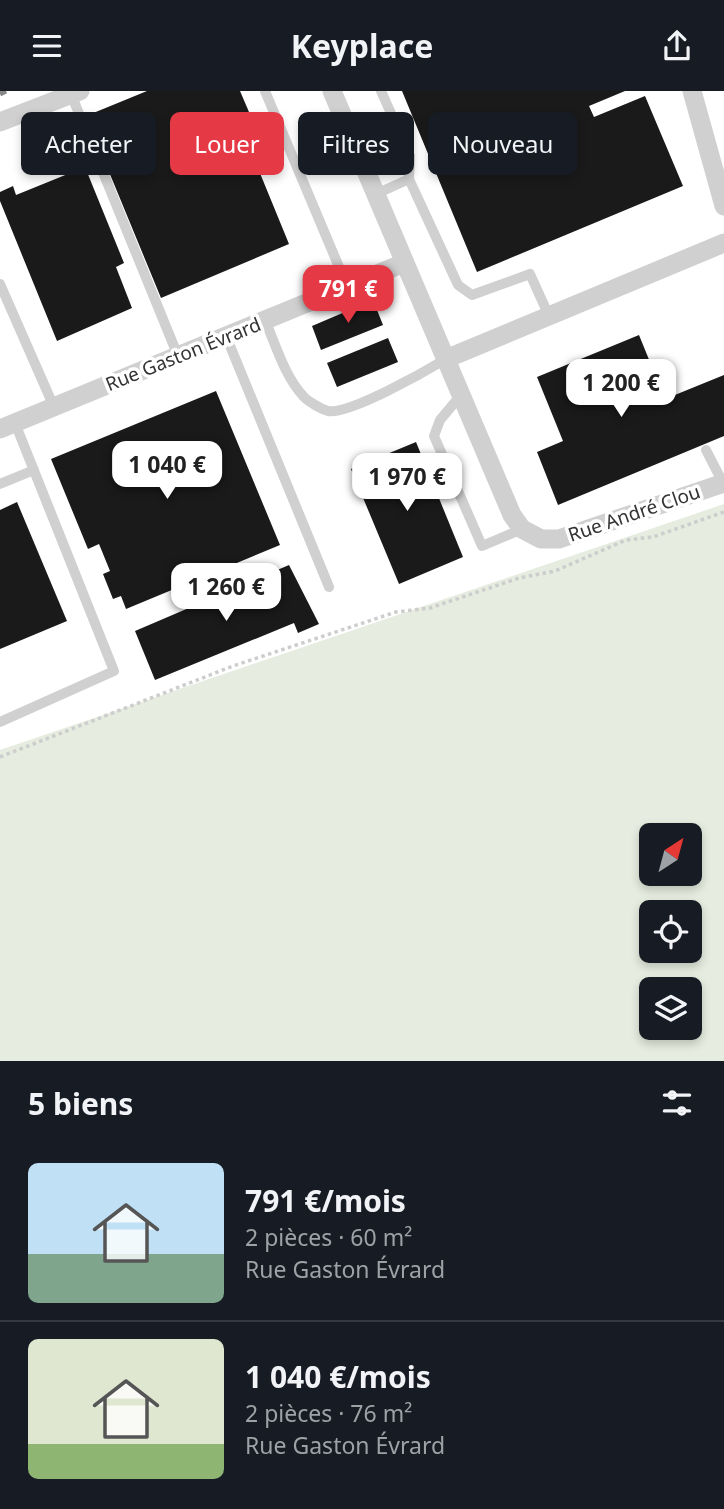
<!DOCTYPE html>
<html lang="fr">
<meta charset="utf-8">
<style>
body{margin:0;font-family:"Noto Sans",sans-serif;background:#20242c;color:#f1f3f6;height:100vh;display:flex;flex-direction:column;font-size:26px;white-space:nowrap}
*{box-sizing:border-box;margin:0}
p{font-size:23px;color:#9ea1a6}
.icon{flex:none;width:38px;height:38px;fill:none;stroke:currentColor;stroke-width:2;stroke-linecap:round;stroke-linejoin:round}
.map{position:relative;height:970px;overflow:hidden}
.details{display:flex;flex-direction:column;background:#171b24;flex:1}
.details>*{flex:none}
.hud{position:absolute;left:21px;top:21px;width:682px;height:63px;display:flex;gap:14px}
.needle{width:46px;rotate:36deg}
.controls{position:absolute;left:639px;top:732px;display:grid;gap:14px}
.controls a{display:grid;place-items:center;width:63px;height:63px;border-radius:10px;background:#171b24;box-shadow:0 4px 10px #0003;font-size:35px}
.price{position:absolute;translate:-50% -60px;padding:0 16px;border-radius:14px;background:#fff;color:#222;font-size:23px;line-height:46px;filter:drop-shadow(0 2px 4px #0008)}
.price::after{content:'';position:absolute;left:50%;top:42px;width:21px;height:16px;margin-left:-10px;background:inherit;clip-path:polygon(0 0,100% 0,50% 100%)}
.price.active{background:#e63946;color:#fff}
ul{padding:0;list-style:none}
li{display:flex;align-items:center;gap:21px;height:175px;padding:0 28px}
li+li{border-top:2px solid #363941}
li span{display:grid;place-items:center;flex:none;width:196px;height:140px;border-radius:10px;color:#555}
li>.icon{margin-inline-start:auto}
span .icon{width:84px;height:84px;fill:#fffc;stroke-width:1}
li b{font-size:30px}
h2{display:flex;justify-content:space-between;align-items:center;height:84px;padding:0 28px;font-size:30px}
.pill{padding:0 24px;border-radius:10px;background:#171b24;box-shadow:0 4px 10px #0003;font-size:24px;line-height:63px}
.pill.active{background:#e63946;color:#fff}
header{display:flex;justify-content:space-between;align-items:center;height:91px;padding:0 28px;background:#171b24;font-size:32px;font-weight:700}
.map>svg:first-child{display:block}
.green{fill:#e6ecdf;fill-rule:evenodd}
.building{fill:#1a1a1a}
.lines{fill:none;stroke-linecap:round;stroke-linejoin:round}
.path{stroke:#cdcdcd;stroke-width:3.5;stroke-dasharray:3.5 3.5;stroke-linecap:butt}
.lane{stroke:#d0d0d0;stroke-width:10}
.street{stroke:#d0d0d0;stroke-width:19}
.rail{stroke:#888;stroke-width:5;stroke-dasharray:7 5;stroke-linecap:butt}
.labels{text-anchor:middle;stroke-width:7;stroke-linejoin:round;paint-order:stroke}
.street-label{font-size:19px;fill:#333;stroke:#fff}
</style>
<header><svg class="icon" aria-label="menu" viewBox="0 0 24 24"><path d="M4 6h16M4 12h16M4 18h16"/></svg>Keyplace<svg class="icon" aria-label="share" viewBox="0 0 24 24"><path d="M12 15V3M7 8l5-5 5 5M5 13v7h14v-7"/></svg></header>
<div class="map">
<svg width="724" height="970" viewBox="0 0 724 970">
<rect width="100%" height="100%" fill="#fff"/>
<!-- green -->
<path class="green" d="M724 413V970H0V659ZM651 744H690V782H651ZM651 821H690V859H651ZM651 898H690V936H651Z"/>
<!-- building -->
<g class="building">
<polygon points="147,0 240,0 249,21 237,26 289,153 161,207 86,25"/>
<polygon points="402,0 625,0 589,15 594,26 645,5 683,95 477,181"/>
<polygon points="85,76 124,172 116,176 132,217 57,250 0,110 0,101 13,95 16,104"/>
<polygon points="373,209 383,234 321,259 312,235"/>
<polygon points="639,244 665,308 724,284 724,345 558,414 537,361 563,350 537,286"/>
<polygon points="388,247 398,271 337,296 327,272"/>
<polygon points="216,300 280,454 126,518 121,505 113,508 103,483 110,480 99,453 88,458 51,368"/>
<polygon points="416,351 463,466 399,493 351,378"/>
<polygon points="17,411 67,530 0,558 0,419"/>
<polygon points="289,474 319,533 298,542 294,532 155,589 135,540"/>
</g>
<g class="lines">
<!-- path -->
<polyline class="path" points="0,666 233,575 396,521 430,517 519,487 555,480 626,449 653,446 724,421"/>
<!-- lane -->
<g class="lane">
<polyline points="265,0 347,195"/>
<polyline points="381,0 410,65 409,88 458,194 472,204 530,183 549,225"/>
<polyline points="71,3 178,265"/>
<polyline points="64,57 89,46"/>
<polyline points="376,103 409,88"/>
<polyline points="0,193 54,316"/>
<path d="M265 229C276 255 285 286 304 306 309 311 321 318 328 320 349 324 426 280 446 268"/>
<polyline points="226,245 329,496"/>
<polyline points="461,304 440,329 434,345 482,455 522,438"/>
<polyline points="706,359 723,392"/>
<polyline points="0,393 34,379"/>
<polyline points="0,631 114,580 15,332"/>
</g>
<!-- street -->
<g class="street">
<polyline points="332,0 512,424 522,438 541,448 559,448 724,392"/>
<polyline points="692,0 724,115"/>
<polyline points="0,31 80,0"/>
<polyline points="448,267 724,152"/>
<polyline points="0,338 404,172"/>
</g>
<!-- rail -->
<polyline class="rail" points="0,3 6,0"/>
</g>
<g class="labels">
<!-- street labels -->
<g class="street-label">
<text transform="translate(183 263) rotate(-22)" y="7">Rue Gaston Évrard</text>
<text transform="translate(634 422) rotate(-19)" y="7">Rue André Clou</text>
</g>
</g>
</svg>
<div class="controls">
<a><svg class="needle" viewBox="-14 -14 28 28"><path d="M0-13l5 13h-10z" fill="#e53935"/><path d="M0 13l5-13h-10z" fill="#9ea1a6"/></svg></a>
<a><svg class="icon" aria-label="locate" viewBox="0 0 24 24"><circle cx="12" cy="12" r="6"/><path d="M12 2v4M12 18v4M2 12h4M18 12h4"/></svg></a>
<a><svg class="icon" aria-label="layers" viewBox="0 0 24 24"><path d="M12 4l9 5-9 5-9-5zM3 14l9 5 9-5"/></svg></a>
</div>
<b class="price active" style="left:348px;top:234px">791 €</b>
<b class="price" style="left:621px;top:328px">1 200 €</b>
<b class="price" style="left:167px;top:410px">1 040 €</b>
<b class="price" style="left:407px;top:422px">1 970 €</b>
<b class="price" style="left:226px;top:532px">1 260 €</b>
<div class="hud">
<a class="pill">Acheter</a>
<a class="pill active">Louer</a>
<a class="pill">Filtres</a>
<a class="pill">Nouveau</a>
</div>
</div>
<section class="details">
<h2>5 biens<svg class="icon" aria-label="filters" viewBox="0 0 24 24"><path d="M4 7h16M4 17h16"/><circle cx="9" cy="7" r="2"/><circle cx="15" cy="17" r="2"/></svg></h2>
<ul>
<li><span style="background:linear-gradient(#bfe0f5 65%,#7fa58c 0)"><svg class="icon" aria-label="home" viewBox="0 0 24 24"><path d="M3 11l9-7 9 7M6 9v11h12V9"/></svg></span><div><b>791 €/mois</b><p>2 pièces · 60 m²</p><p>Rue Gaston Évrard</p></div></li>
<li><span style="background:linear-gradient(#dfe7d0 75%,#8fb573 0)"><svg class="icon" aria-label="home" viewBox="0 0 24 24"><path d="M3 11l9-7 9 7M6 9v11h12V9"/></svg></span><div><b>1 040 €/mois</b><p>2 pièces · 76 m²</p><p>Rue Gaston Évrard</p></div></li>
</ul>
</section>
